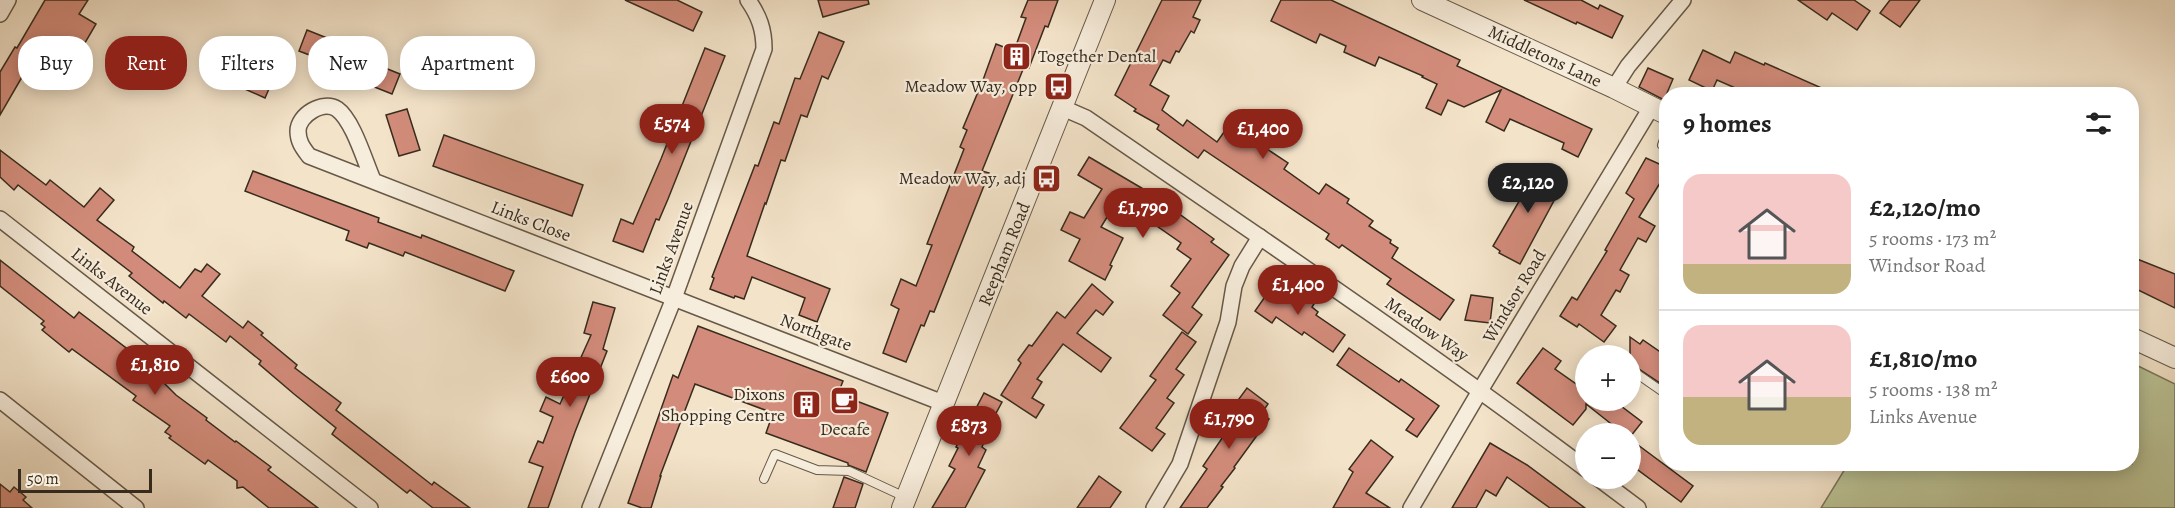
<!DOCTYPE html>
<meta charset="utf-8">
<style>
body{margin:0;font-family:Alegreya,serif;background:#f6f6f6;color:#222;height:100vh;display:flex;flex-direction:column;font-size:22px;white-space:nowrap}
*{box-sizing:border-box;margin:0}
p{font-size:20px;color:#767676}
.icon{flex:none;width:33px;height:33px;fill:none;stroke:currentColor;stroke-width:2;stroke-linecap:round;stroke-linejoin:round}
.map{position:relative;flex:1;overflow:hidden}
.sheet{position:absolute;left:1659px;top:87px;width:480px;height:384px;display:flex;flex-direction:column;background:#fff;border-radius:24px;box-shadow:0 3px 15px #0003}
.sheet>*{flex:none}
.top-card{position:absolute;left:18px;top:36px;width:570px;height:54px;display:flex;gap:12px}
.fabs{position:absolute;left:1575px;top:345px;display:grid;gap:12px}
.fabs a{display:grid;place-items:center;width:66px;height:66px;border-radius:50%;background:#fff;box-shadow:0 3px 15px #0003;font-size:30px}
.scale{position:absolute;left:18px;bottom:15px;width:134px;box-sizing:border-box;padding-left:6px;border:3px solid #372b1d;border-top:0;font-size:16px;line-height:21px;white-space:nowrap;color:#372b1d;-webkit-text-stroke:4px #f7eddc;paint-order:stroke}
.price{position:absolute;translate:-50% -51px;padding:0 14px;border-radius:21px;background:#8f2418;color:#fff;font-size:20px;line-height:39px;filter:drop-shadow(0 2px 3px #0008)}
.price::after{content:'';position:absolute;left:50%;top:36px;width:18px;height:14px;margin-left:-9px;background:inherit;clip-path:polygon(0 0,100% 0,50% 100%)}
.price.selected{background:#222;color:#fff}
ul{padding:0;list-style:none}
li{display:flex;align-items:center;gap:18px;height:150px;padding:0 24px}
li+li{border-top:2px solid #e0e0e0}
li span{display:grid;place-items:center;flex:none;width:168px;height:120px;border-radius:18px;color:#555}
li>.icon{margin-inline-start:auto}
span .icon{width:72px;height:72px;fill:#fffc;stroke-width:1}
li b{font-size:26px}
h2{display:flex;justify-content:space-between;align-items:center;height:72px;padding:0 24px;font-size:26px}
.tag{padding:0 21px;border-radius:24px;background:#fff;box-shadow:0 3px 15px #0003;font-size:21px;line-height:54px}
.tag.selected{background:#8f2418;color:#fff}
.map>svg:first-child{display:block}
.green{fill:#bbc396;stroke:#79775a;stroke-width:1.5}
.building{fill:#d38c7b;stroke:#372b1d;stroke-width:1.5}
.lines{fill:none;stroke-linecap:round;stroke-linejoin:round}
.service-casing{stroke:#665948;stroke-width:10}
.minor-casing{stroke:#665948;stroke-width:18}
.tertiary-casing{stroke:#665948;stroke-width:22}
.service{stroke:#f7eddc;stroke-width:8}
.minor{stroke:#f7eddc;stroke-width:15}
.tertiary{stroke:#f7eddc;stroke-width:20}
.labels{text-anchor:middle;stroke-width:4.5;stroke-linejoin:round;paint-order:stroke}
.poi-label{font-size:18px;fill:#372b1d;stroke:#f7eddc;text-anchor:end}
.street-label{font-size:18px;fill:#372b1d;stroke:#f7eddc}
</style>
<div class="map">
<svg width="2175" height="508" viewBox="0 0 2175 508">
<rect width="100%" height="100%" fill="#f3e3c9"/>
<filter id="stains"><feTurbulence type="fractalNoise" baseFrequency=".00333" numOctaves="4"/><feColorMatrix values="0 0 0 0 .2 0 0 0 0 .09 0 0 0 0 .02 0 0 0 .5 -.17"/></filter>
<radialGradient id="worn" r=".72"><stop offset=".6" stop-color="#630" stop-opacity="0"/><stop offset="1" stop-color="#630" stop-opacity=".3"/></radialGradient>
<!-- green -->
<polygon class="green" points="2132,363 2175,384 2175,508 1821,508 1848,464 2132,464"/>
<!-- building -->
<g class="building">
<polygon points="45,0 88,0 79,14 96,24 82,48 64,38 52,58 44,53 27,81 22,77 0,115 0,72 15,47 17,48"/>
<polygon points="625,0 677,0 702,12 693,31"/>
<polygon points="818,0 868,0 869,4 823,17"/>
<polygon points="1028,0 1058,0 1048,27 1045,26 1029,68 1024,67 982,171 989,173 934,312 930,311 924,326 921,325 906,362 883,353 899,309 891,305 901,279 916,286 932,245 927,244 964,149 960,147 967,130 963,128 983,80 996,44 1014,51 1026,18 1021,17"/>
<polygon points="1162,0 1201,0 1193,17 1200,20 1194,33 1191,31 1179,52 1176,51 1170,63 1163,60 1150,85 1169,96 1162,110 1183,126 1187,120 1217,142 1229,125 1266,151 1267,149 1288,163 1284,169 1319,194 1326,184 1349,199 1347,203 1373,221 1369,226 1391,240 1390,243 1398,248 1392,258 1454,300 1440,320 1387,284 1391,279 1342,245 1339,248 1326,239 1329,234 1204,150 1198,158 1157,129 1159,125 1134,111 1136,109 1115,95"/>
<polygon points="1281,0 1331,0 1460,60 1457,66 1592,129 1578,157 1562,149 1564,143 1510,119 1504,131 1486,122 1501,90 1464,107 1448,100 1441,115 1426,108 1437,84 1422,77 1423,76 1379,57 1375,66 1344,52 1346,46 1320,34 1316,43 1271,21"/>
<polygon points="1524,0 1581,0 1598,9 1600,5 1623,16 1612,38 1577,22 1576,24"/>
<polygon points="1798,0 1854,0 1870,11 1857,30 1832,13 1827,20"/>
<polygon points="1890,0 1920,0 1900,27 1880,13"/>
<polygon points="307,30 347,46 345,52 400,74 392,94 352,78 354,72 299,51"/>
<polygon points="819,32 844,42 828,79 822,76 807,117 801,115 785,161 781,160 766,204 765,203 747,256 830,289 817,322 799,315 805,298 752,277 744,299 735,296 734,298 710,289 714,278 712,277 755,165 758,166 774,122 779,124 795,78 800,79"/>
<polygon points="705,48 725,56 668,199 659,220 656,219 643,252 613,241 621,219 633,224 661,159"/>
<polygon points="262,50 282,59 265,98 245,89"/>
<polygon points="1703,50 1730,63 1735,52 1764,65 1765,63 1835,94 1749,94 1717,80 1712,91 1689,80"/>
<polygon points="1648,68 1673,79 1664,100 1639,87"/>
<polygon points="407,109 420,150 399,156 386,115"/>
<polygon points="444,135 583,185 572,216 433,166"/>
<polygon points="0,150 46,185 50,180 84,207 100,188 114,200 97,220 134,247 132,251 180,288 195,269 201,272 207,264 220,274 202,296 243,328 248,321 263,333 261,335 297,365 295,368 341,403 336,410 432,485 434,482 470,508 433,508 410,490 407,493 332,434 336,428 294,394 259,364 261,361 230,336 226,342 189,314 186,318 164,301 163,303 129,276 132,273 18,185 14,190 0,177"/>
<polygon points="1089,157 1150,193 1214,239 1211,242 1229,255 1192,307 1202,315 1188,334 1163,315 1180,293 1171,286 1191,259 1177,249 1181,243 1118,199 1101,227 1123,238 1110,265 1112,266 1105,280 1069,261 1080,239 1061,230 1070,212 1084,218 1102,189 1078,175"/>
<polygon points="1646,158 1666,167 1666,188 1660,183 1639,217 1655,226 1646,242 1638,238 1620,270 1629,275 1620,292 1616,290 1601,315 1616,326 1604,342 1579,324 1577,327 1560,316 1572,297 1577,300 1607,251 1605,250 1634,199 1626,193"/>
<polygon points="1532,165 1564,182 1520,264 1499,253 1500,251 1493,246 1521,198 1517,196"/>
<polygon points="253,171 379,218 378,222 421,238 422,235 514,271 505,291 405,252 403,256 369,243 367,248 346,240 349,231 245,191"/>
<polygon points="2132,257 2175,274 2175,308 2132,287"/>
<polygon points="0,260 74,318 79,312 134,354 131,358 162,381 176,395 207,418 206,420 235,442 236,441 271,467 268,470 318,508 269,508 243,487 237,488 237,481 208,460 205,464 169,438 171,436 165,432 170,426 133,400 136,396 72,349 69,352 42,330 45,327 41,324 44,321 0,286"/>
<polygon points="1276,281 1314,304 1312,307 1318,312 1316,315 1345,335 1333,352 1304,332 1302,335 1276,317 1272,323 1255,311"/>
<polygon points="1092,284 1113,302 1103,315 1096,310 1077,333 1111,358 1101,372 1063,344 1037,379 1042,382 1032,398 1044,405 1036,418 1001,395 1021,363 1018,360 1029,345 1032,346 1057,312 1065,318"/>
<polygon points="1471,295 1493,298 1490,323 1465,320"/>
<polygon points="593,302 615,308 603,349 607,351 575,432 548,508 528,508 543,467 529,462 538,441 543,443 553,417 540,411 546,397 560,404 591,335 584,333"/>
<polygon points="698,326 843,381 838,394 888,413 866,472 848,465 848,463 766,433 773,413 695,384 660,476 661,476 651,508 642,508 628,503 673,375 678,378"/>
<polygon points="1182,332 1196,342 1176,369 1184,375 1167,398 1174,403 1156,428 1165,434 1152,451 1120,428 1156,380 1150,376"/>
<polygon points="1630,337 1640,344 1643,340 1666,356 1666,387 1630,363"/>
<polygon points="1349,348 1399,382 1401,379 1439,406 1417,437 1406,430 1414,419 1337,365"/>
<polygon points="1543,348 1561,361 1555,369 1586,391 1586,400 1613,400 1642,422 1630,437 1630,434 1624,434 1586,404 1586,409 1573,425 1517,383"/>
<polygon points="1247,388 1268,404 1261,414 1269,419 1234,467 1235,468 1221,486 1223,487 1207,508 1180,508 1207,469 1203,466 1240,412 1233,407"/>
<polygon points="984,393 1002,402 986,432 988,433 982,447 986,450 978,467 985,470 965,508 932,508 955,469 949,466 958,448 956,447"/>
<polygon points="1630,439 1693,486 1681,502 1630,464"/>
<polygon points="1371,440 1393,457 1366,493 1390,508 1333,508 1353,472 1349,469"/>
<polygon points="1490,443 1527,465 1585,508 1550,508 1507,477 1496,496 1486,490 1476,508 1452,508"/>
<polygon points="1099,476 1121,492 1110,508 1077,508"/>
<polygon points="844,477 863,484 855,508 833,508"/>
<polygon points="0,484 10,492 14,487 26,497 23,500 32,508 0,508"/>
</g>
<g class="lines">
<defs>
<g id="service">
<polyline points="1666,134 1662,145 1666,147"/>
<polyline points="1630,369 1666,394"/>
<polyline points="764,479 775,454 817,470 849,471 905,497"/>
</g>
<g id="minor">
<polyline points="0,14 8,0"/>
<polyline points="1614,88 1628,66 1683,0"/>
<path d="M1063 108 1086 118C1254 233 1423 347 1586 469"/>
<path d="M373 180C365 162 353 120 337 109 323 100 298 115 298 131 298 142 303 148 309 156L943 403"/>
<polyline points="0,219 370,508"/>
<polyline points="0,400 136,508"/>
<polyline points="1598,478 1638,508"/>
<path d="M590 508 674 298 764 49C764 29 759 16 748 0"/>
<polyline points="1154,508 1180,464 1228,322 1234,286 1242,266 1260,237"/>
<polyline points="1411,508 1484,384 1652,106"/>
</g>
<g id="tertiary">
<polyline points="1422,0 1614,88 1666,114"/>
<polyline points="2132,338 2175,358"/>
<polyline points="902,508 1105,0"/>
</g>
</defs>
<!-- service casing -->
<use href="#service" class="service-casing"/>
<!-- minor casing -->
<use href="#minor" class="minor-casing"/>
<!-- tertiary casing -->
<use href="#tertiary" class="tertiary-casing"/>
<!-- service -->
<use href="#service" class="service"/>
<!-- minor -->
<use href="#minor" class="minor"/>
<!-- tertiary -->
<use href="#tertiary" class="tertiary"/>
</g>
<!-- icons -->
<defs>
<symbol id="building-square" viewBox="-11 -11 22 22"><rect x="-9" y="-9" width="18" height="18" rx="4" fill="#8f2418" stroke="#f7eddc"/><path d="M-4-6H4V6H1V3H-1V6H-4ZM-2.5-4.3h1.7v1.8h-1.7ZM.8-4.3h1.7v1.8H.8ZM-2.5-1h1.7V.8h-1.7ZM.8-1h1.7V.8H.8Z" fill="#fff"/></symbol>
<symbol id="bus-square" viewBox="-11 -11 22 22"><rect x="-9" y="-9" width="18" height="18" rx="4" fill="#8f2418" stroke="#f7eddc"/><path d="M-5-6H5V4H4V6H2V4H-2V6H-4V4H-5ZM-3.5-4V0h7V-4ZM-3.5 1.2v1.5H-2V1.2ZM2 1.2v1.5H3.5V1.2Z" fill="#fff"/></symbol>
<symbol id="cafe-square" viewBox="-11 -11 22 22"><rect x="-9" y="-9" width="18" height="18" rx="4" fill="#8f2418" stroke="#f7eddc"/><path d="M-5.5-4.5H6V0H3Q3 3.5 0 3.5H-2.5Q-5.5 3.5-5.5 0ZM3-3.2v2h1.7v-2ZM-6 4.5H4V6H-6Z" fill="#fff"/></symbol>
</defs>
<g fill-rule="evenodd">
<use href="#building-square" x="1000" y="40" width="33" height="33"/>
<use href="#bus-square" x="1042" y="70" width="33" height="33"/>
<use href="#bus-square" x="1030" y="162" width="33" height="33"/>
<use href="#cafe-square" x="828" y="384" width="33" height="33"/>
<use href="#building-square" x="790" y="388" width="33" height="33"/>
</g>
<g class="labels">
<!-- poi labels -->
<g class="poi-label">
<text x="1038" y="62" text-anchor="start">Together Dental</text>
<text x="1037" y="92">Meadow Way, opp</text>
<text x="1026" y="184">Meadow Way, adj</text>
<text x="785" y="400">Dixons<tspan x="785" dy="21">Shopping Centre</tspan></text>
<text x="845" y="435" text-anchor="middle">Decafe</text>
</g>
<!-- street labels -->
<g class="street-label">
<text transform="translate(1545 56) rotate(25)" y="6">Middletons Lane</text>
<text transform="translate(531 221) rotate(21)" y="6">Links Close</text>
<text transform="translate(671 248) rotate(-70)" y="6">Links Avenue</text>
<text transform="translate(1004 254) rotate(-68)" y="6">Reepham Road</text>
<text transform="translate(112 281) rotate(38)" y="6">Links Avenue</text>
<text transform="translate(1514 296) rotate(-59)" y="6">Windsor Road</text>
<text transform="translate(1427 329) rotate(35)" y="6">Meadow Way</text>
<text transform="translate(816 332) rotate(21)" y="6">Northgate</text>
</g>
</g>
<rect width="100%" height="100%" filter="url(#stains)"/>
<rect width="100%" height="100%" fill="url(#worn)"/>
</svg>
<div class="fabs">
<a>+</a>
<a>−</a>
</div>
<div class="scale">50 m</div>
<b class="price" style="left:672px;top:155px">£574</b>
<b class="price" style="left:1263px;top:160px">£1,400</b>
<b class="price selected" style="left:1528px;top:214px">£2,120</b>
<b class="price" style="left:1143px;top:239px">£1,790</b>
<b class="price" style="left:1298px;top:316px">£1,400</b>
<b class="price" style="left:155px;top:396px">£1,810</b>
<b class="price" style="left:570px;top:408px">£600</b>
<b class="price" style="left:1229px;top:450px">£1,790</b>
<b class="price" style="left:969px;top:457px">£873</b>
<div class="top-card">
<a class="tag">Buy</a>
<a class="tag selected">Rent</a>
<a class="tag">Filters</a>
<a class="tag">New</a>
<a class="tag">Apartment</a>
</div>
<section class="sheet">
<h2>9 homes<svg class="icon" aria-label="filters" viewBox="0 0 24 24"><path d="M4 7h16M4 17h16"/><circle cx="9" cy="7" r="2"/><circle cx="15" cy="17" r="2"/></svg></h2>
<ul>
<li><span style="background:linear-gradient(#f6c9c9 75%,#c2b280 0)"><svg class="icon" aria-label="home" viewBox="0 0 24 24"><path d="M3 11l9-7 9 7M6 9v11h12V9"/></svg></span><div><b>£2,120/mo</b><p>5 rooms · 173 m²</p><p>Windsor Road</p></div></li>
<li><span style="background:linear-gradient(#f6c9c9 60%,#c2b280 0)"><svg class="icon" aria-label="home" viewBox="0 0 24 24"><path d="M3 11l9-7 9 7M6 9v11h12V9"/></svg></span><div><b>£1,810/mo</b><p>5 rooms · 138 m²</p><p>Links Avenue</p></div></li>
</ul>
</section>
</div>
